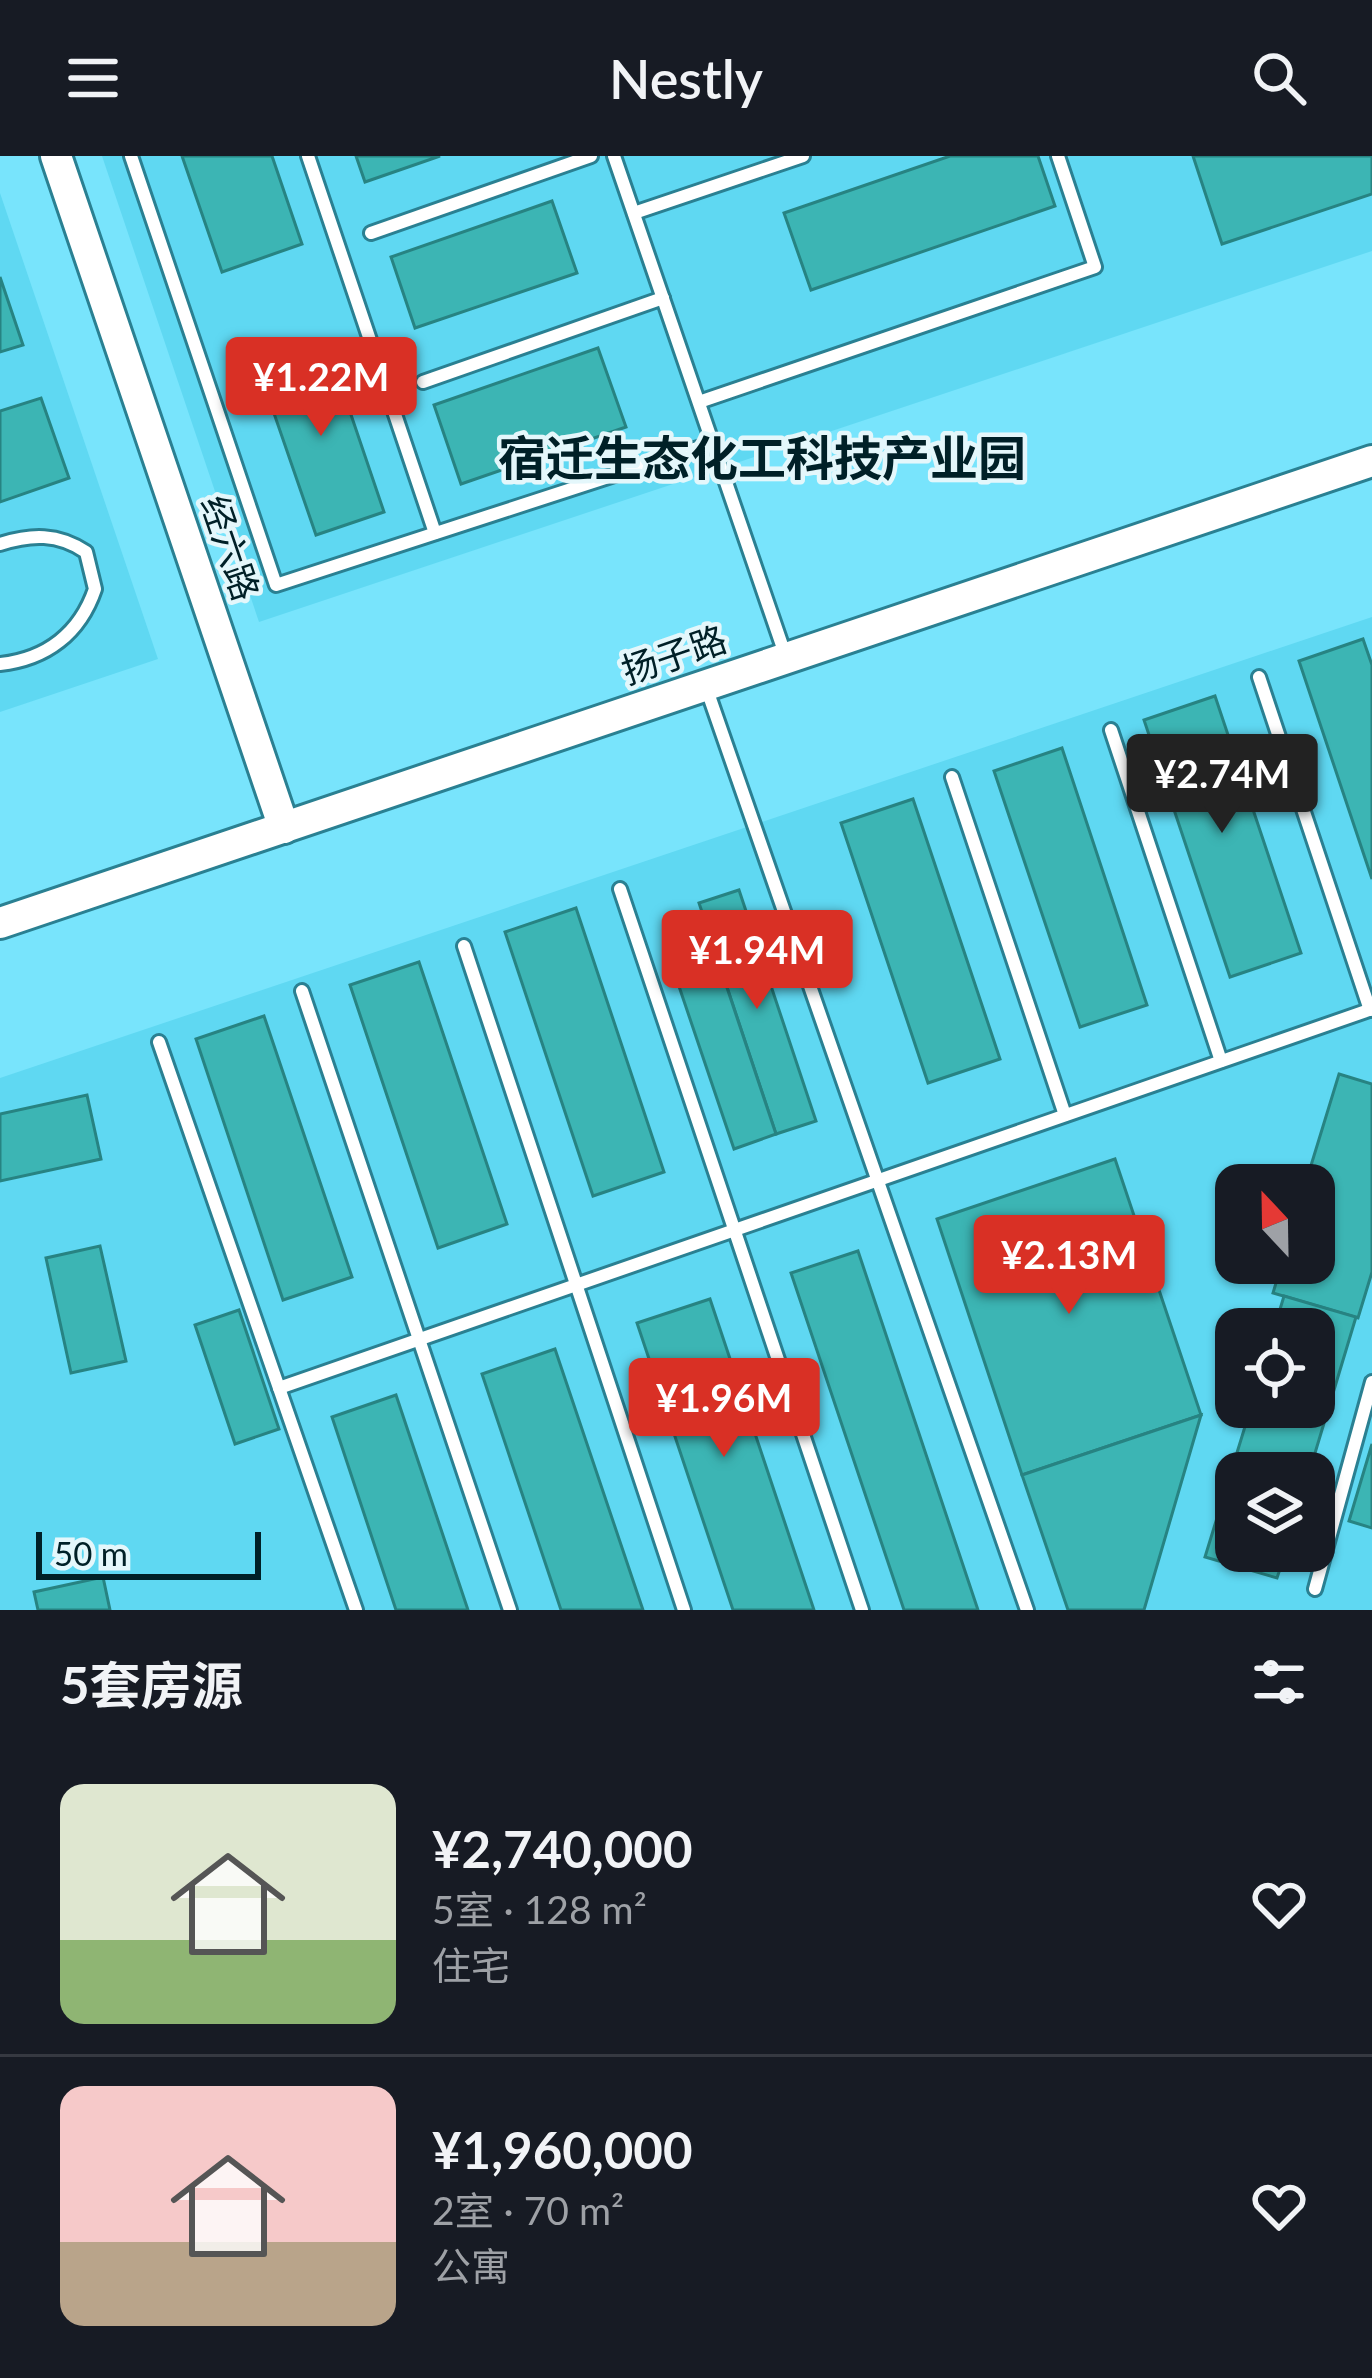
<!DOCTYPE html>
<html lang="zh">
<meta charset="utf-8">
<style>
body{margin:0;font-family:Lato,"Noto Sans SC",sans-serif;background:#242831;color:#f1f3f6;height:100vh;display:flex;flex-direction:column;font-size:45px;white-space:nowrap}
*{box-sizing:border-box;margin:0}
p{font-size:39px;color:#9ea1a6}
.icon{flex:none;width:66px;height:66px;fill:none;stroke:currentColor;stroke-width:2;stroke-linecap:round;stroke-linejoin:round}
.map{position:relative;height:1454px;overflow:hidden}
.details{display:flex;flex-direction:column;background:#171b24;flex:1}
.details>*{flex:none}
.needle{width:78px;rotate:338deg}
.fabs{position:absolute;left:1215px;top:1008px;display:grid;gap:24px}
.fabs a{display:grid;place-items:center;width:120px;height:120px;border-radius:24px;background:#171b24;box-shadow:0 3px 9px #0004;font-size:60px}
.scale{position:absolute;left:36px;bottom:30px;width:225px;box-sizing:border-box;padding-left:12px;border:6px solid #002027;border-top:0;font-size:33px;line-height:42px;white-space:nowrap;color:#002027;-webkit-text-stroke:9px #e4f7fb;paint-order:stroke}
.price{position:absolute;translate:-50% -102px;padding:0 27px;border-radius:12px;background:#d93025;color:#fff;font-size:39px;line-height:78px;filter:drop-shadow(0 3px 6px #0008)}
.price::after{content:'';position:absolute;left:50%;top:72px;width:36px;height:27px;margin-left:-18px;background:inherit;clip-path:polygon(0 0,100% 0,50% 100%)}
.price.active{background:#222;color:#fff}
ul{padding:0;list-style:none}
li{display:flex;align-items:center;gap:36px;height:300px;padding:0 60px}
li+li{border-top:3px solid #363941}
li span{display:grid;place-items:center;flex:none;width:336px;height:240px;border-radius:24px;color:#555}
li>.icon{margin-inline-start:auto}
span .icon{width:144px;height:144px;fill:#fffc;stroke-width:1}
li b{font-size:51px}
h2{display:flex;justify-content:space-between;align-items:center;height:144px;padding:0 60px;font-size:51px}
header{display:flex;justify-content:space-between;align-items:center;height:156px;padding:0 60px;background:#171b24;font-size:54px;font-weight:600}
.map>svg:first-child{display:block}
.built{fill:#5fd8f2;fill-rule:evenodd}
.building{fill:#3cb5b4;stroke:#278382;stroke-width:3}
.lines{fill:none;stroke-linecap:round;stroke-linejoin:round}
.service-casing{stroke:#2a8092;stroke-width:18}
.tertiary-casing{stroke:#2a8092;stroke-width:36}
.service{stroke:#fff;stroke-width:12}
.tertiary{stroke:#fff;stroke-width:30}
.labels{text-anchor:middle;stroke-width:9;stroke-linejoin:round;paint-order:stroke}
.street-label{font-size:36px;fill:#002027;stroke:#e4f7fb}
.district-label{font-size:48px;font-weight:bold;fill:#002027;stroke:#e4f7fb}
</style>
<header><svg class="icon" aria-label="menu" viewBox="0 0 24 24"><path d="M4 6h16M4 12h16M4 18h16"/></svg>Nestly<svg class="icon" aria-label="search" viewBox="0 0 24 24"><circle cx="10" cy="10" r="6"/><path d="M15 15l6 6"/></svg></header>
<div class="map">
<svg width="1372" height="1454" viewBox="0 0 1372 1454">
<rect width="100%" height="100%" fill="#78e4fc"/>
<!-- built -->
<g class="built">
<polygon points="102,0 1372,0 1372,95 259,466"/>
<polygon points="0,37 158,503 0,556"/>
<path d="M1372 461V1454H0V922ZM1236 1029H1314V1107H1236ZM1236 1173H1314V1251H1236ZM1236 1317H1314V1395H1236Z"/>
</g>
<!-- building -->
<g class="building">
<polygon points="182,0 272,0 302,88 222,116"/>
<polygon points="356,0 440,0 365,26"/>
<polygon points="950,0 1038,0 1055,50 811,134 784,57"/>
<polygon points="1193,0 1372,0 1372,38 1222,88"/>
<polygon points="552,45 577,117 415,172 391,101"/>
<polygon points="0,121 23,189 0,196"/>
<polygon points="327,188 384,356 316,379 258,211"/>
<polygon points="598,192 626,271 461,328 434,249"/>
<polygon points="41,242 69,322 0,346 0,255"/>
<polygon points="1363,483 1372,509 1372,723 1299,505"/>
<polygon points="1215,540 1301,797 1230,821 1144,564"/>
<polygon points="1062,592 1147,849 1080,871 994,615"/>
<polygon points="913,643 1000,903 928,927 841,667"/>
<polygon points="739,734 816,965 776,978 699,747"/>
<polygon points="576,752 664,1016 593,1040 505,776"/>
<polygon points="707,772 776,978 734,993 664,786"/>
<polygon points="419,806 507,1068 438,1092 350,829"/>
<polygon points="264,860 352,1121 283,1144 196,883"/>
<polygon points="1339,918 1372,928 1372,1116 1358,1162 1273,1137 1282,1107 1314,1107 1314,1029 1305,1029"/>
<polygon points="87,939 101,1003 0,1025 0,958"/>
<polygon points="1115,1003 1201,1259 1022,1319 937,1063"/>
<polygon points="100,1090 126,1205 71,1217 46,1102"/>
<polygon points="858,1095 978,1454 904,1454 791,1117"/>
<polygon points="1284,1140 1356,1161 1309,1317 1236,1317 1236,1395 1286,1395 1277,1422 1205,1401 1251,1251 1314,1251 1314,1173 1274,1173"/>
<polygon points="710,1143 814,1454 733,1454 637,1167"/>
<polygon points="239,1154 279,1273 235,1288 195,1169"/>
<polygon points="555,1193 643,1454 561,1454 482,1218"/>
<polygon points="396,1239 468,1454 396,1454 332,1261"/>
<polygon points="1201,1259 1144,1454 1068,1454 1022,1319"/>
<polygon points="1372,1288 1372,1372 1349,1365"/>
<polygon points="103,1421 110,1454 38,1454 34,1436"/>
</g>
<g class="lines">
<defs>
<g id="service">
<polyline points="131,0 276,429 713,287"/>
<polyline points="308,0 435,377"/>
<polyline points="614,0 786,501"/>
<polyline points="634,57 803,0"/>
<polyline points="371,77 591,0"/>
<polyline points="423,226 663,142"/>
<polyline points="699,246 1095,111 1058,0"/>
<path d="M0 388C31 378 58 377 86 396L95 433C80 477 47 503 0 508"/>
<polyline points="1259,521 1370,854"/>
<polyline points="706,531 1027,1454"/>
<polyline points="1111,574 1221,905"/>
<polyline points="952,621 1065,959"/>
<polyline points="620,733 862,1454"/>
<polyline points="464,790 684,1454"/>
<polyline points="302,835 510,1454"/>
<polyline points="159,886 356,1454"/>
<polyline points="279,1232 1372,853"/>
<polyline points="1315,1433 1372,1226"/>
</g>
<g id="tertiary">
<polyline points="56,0 284,672"/>
<polyline points="0,767 1372,305"/>
</g>
</defs>
<!-- service casing -->
<use href="#service" class="service-casing"/>
<!-- tertiary casing -->
<use href="#tertiary" class="tertiary-casing"/>
<!-- service -->
<use href="#service" class="service"/>
<!-- tertiary -->
<use href="#tertiary" class="tertiary"/>
</g>
<g class="labels">
<!-- street labels -->
<g class="street-label">
<text transform="translate(230 392) rotate(71)" y="13">经六路</text>
<text transform="translate(674 499) rotate(-19)" y="13">扬子路</text>
</g>
<!-- district labels -->
<g class="district-label">
<text x="762" y="320">宿迁生态化工科技产业园</text>
</g>
</g>
</svg>
<div class="fabs">
<a><svg class="needle" viewBox="-14 -14 28 28"><path d="M0-13l5 13h-10z" fill="#e53935"/><path d="M0 13l5-13h-10z" fill="#9ea1a6"/></svg></a>
<a><svg class="icon" aria-label="locate" viewBox="0 0 24 24"><circle cx="12" cy="12" r="6"/><path d="M12 2v4M12 18v4M2 12h4M18 12h4"/></svg></a>
<a><svg class="icon" aria-label="layers" viewBox="0 0 24 24"><path d="M12 4l9 5-9 5-9-5zM3 14l9 5 9-5"/></svg></a>
</div>
<div class="scale">50 m</div>
<b class="price" style="left:321px;top:283px">¥1.22M</b>
<b class="price active" style="left:1222px;top:680px">¥2.74M</b>
<b class="price" style="left:757px;top:856px">¥1.94M</b>
<b class="price" style="left:1069px;top:1161px">¥2.13M</b>
<b class="price" style="left:724px;top:1304px">¥1.96M</b>
</div>
<section class="details">
<h2>5套房源<svg class="icon" aria-label="filters" viewBox="0 0 24 24"><path d="M4 7h16M4 17h16"/><circle cx="9" cy="7" r="2"/><circle cx="15" cy="17" r="2"/></svg></h2>
<ul>
<li><span style="background:linear-gradient(#dfe7d0 65%,#8fb573 0)"><svg class="icon" aria-label="home" viewBox="0 0 24 24"><path d="M3 11l9-7 9 7M6 9v11h12V9"/></svg></span><div><b>¥2,740,000</b><p>5室 · 128 m²</p><p>住宅</p></div><svg class="icon" aria-label="heart" viewBox="0 0 24 24"><path d="M12 20l-8-8c-3-5 5-10 8-4 3-6 11-1 8 4z"/></svg></li>
<li><span style="background:linear-gradient(#f6c9c9 65%,#b9a48a 0)"><svg class="icon" aria-label="home" viewBox="0 0 24 24"><path d="M3 11l9-7 9 7M6 9v11h12V9"/></svg></span><div><b>¥1,960,000</b><p>2室 · 70 m²</p><p>公寓</p></div><svg class="icon" aria-label="heart" viewBox="0 0 24 24"><path d="M12 20l-8-8c-3-5 5-10 8-4 3-6 11-1 8 4z"/></svg></li>
</ul>
</section>
